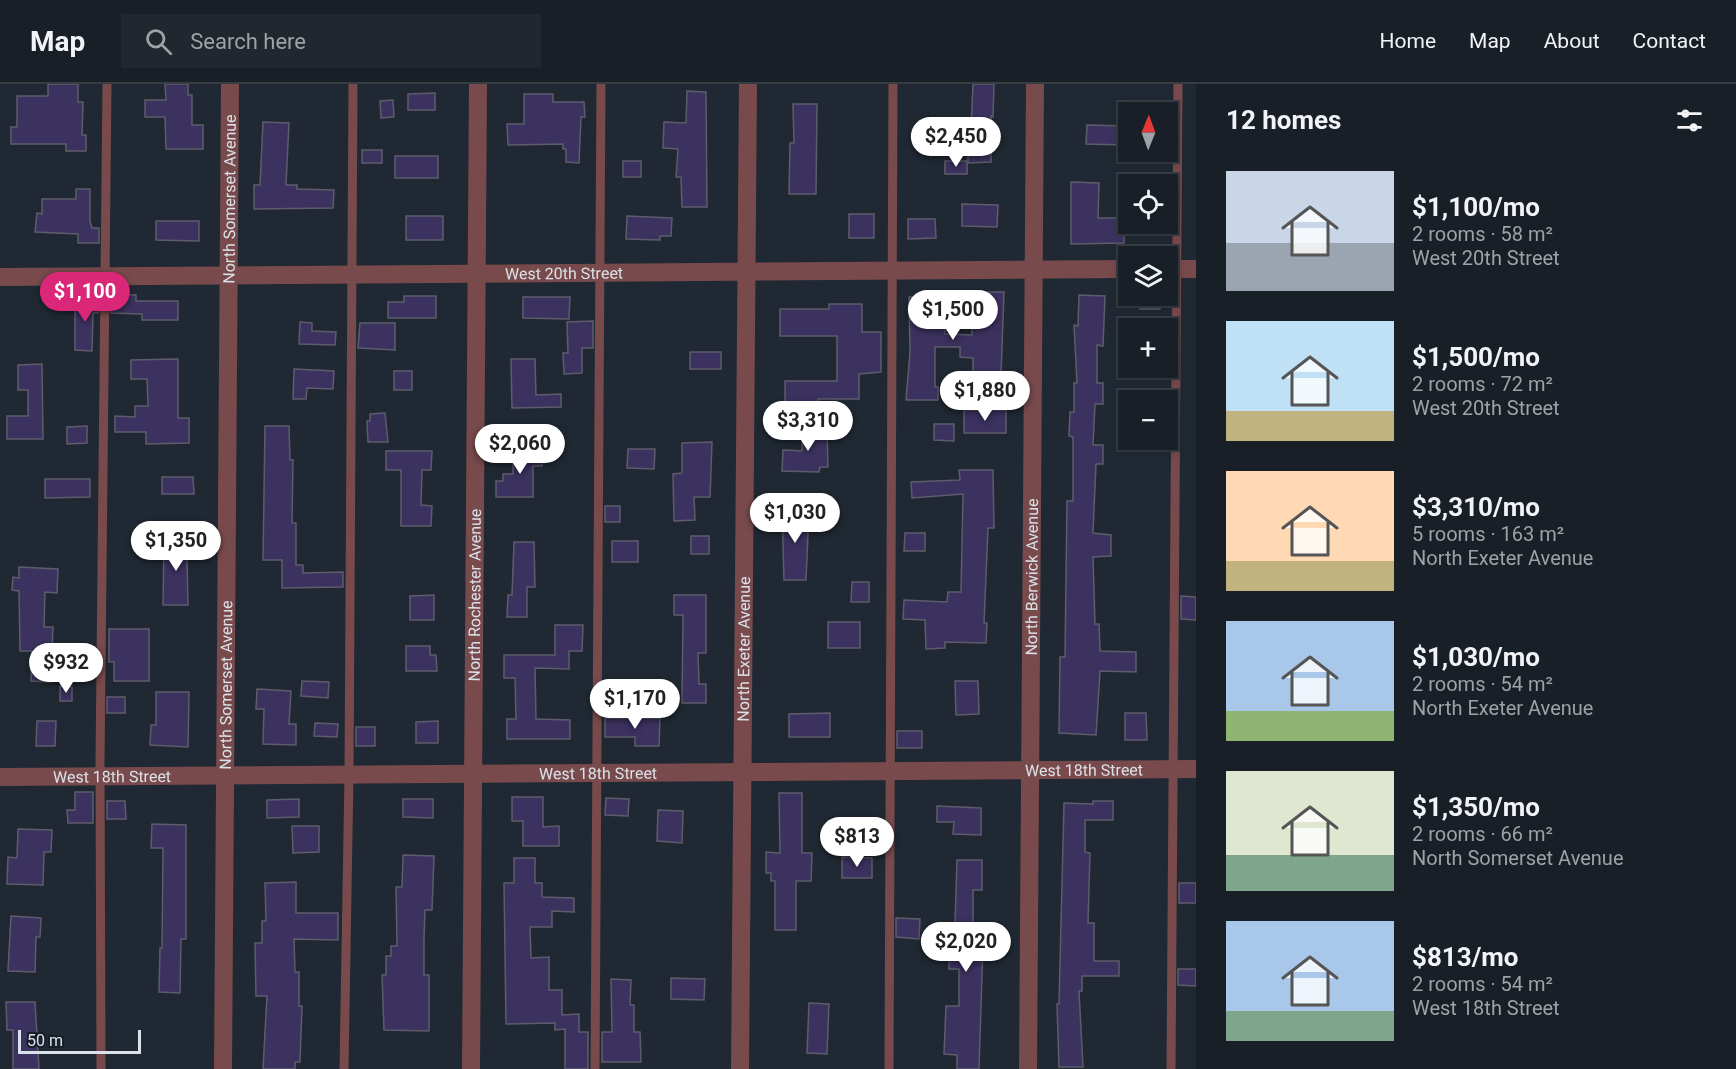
<!DOCTYPE html>
<meta charset="utf-8">
<style>
body{margin:0;font-family:Roboto,sans-serif;background:#21272e;color:#f1f3f6;height:100vh;display:flex;flex-direction:column;font-size:22px;white-space:nowrap}
*{box-sizing:border-box;margin:0}
p{font-size:20px;color:#9fa2a7}
.icon{flex:none;width:33px;height:33px;fill:none;stroke:currentColor;stroke-width:2;stroke-linecap:round;stroke-linejoin:round}
.map{position:relative;flex:1;overflow:hidden}
.side{display:flex;flex-direction:column;background:#181f26;width:540px}
.side>*{flex:none}
.needle{width:39px;rotate:1deg}
.tools{position:absolute;left:1118px;top:18px;display:grid;gap:12px}
.tools a{display:grid;place-items:center;width:60px;height:60px;border-radius:0px;background:#181f26;box-shadow:0 3px 9px #0003,0 0 0 2px #363d43;font-size:30px}
.scale{position:absolute;left:18px;bottom:15px;width:123px;box-sizing:border-box;padding-left:6px;border:3px solid #dbe1e8;border-top:0;font-size:16px;line-height:21px;white-space:nowrap;color:#dbe1e8;-webkit-text-stroke:4px #171f29;paint-order:stroke}
.price{position:absolute;translate:-50% -51px;padding:0 14px;border-radius:21px;background:#fff;color:#222;font-size:20px;line-height:39px;filter:drop-shadow(0 2px 3px #0008)}
.price::after{content:'';position:absolute;left:50%;top:36px;width:18px;height:14px;margin-left:-9px;background:inherit;clip-path:polygon(0 0,100% 0,50% 100%)}
.price.current{background:#db2777;color:#fff}
ul{padding:0;list-style:none}
li{display:flex;align-items:center;gap:18px;height:150px;padding:0 30px}
li span{display:grid;place-items:center;flex:none;width:168px;height:120px;border-radius:0px;color:#555}
li>.icon{margin-inline-start:auto}
span .icon{width:72px;height:72px;fill:#fffc;stroke-width:1}
li b{font-size:26px}
h2{display:flex;justify-content:space-between;align-items:center;height:72px;padding:0 30px;font-size:26px}
header{display:flex;align-items:center;gap:36px;box-sizing:border-box;height:84px;padding:0 30px;background:#181f26;border-bottom:2px solid #363d43}
header strong{font-size:28px}
nav{display:flex;gap:33px;margin-inline-start:auto;font-size:21px}
.search{width:420px;height:54px;background:#21272e;display:flex;align-items:center;gap:15px;box-sizing:border-box;padding:0 21px;border-radius:0px;color:#9fa2a7;font-size:22px}
main{display:flex;flex:1;min-height:0}
.map>svg:first-child{display:block}
.building{fill:#3c3260;stroke:#5e5c6b;stroke-width:1.5}
.lines{fill:none;stroke-linecap:round;stroke-linejoin:round}
.service{stroke:#784a4c;stroke-width:9}
.minor{stroke:#784a4c;stroke-width:18}
.labels{text-anchor:middle;stroke-width:4.5;stroke-linejoin:round;paint-order:stroke}
.street-label{font-size:16px;fill:#dbe1e8;stroke:#171f29}
</style>
<header>
<strong>Map</strong>
<div class="search"><svg class="icon" aria-label="search" viewBox="0 0 24 24"><circle cx="10" cy="10" r="6"/><path d="M15 15l6 6"/></svg>Search here</div>
<nav><a>Home</a><a>Map</a><a>About</a><a>Contact</a></nav>
</header>
<main>
<div class="map">
<svg width="1196" height="985" viewBox="0 0 1196 985">
<rect width="100%" height="100%" fill="#202933"/>
<!-- building -->
<g class="building">
<polygon points="48,0 78,0 78,18 83,18 82,51 86,51 86,67 66,67 66,60 11,60 11,43 17,43 17,12 48,12"/>
<polygon points="165,0 188,0 188,11 192,11 192,41 203,41 203,65 166,65 165,33 145,33 145,16 166,16"/>
<polygon points="973,0 994,0 993,33 991,32 991,78 968,79 968,45 971,45"/>
<polygon points="687,7 706,8 707,123 682,123 681,93 676,93 678,65 663,64 664,38 686,39"/>
<polygon points="435,9 435,26 408,26 408,10"/>
<polygon points="524,10 553,10 553,18 584,18 585,33 581,33 579,79 566,78 566,65 563,65 563,60 508,61 507,40 524,40"/>
<polygon points="393,16 394,33 381,34 380,17"/>
<polygon points="793,20 817,20 816,110 789,110 790,59 794,59"/>
<polygon points="263,38 289,39 286,101 297,101 297,105 334,106 333,124 254,125 254,101 260,101"/>
<polygon points="1087,41 1125,42 1124,61 1086,60"/>
<rect x="362" y="66" width="20" height="13"/>
<rect x="395" y="72" width="43" height="22"/>
<rect x="623" y="77" width="18" height="16"/>
<rect x="945" y="77" width="22" height="13"/>
<polygon points="1071,98 1099,99 1098,134 1124,134 1124,159 1071,160"/>
<polygon points="76,105 90,105 90,137 92,144 99,144 99,159 78,159 78,150 35,148 37,129 42,130 42,115 76,115"/>
<polygon points="962,120 998,121 997,143 962,142"/>
<rect x="849" y="130" width="25" height="24"/>
<rect x="406" y="132" width="37" height="24"/>
<polygon points="627,132 672,134 671,152 660,152 660,156 626,155"/>
<polygon points="908,135 935,135 936,154 908,155"/>
<polygon points="156,137 199,137 199,157 156,156"/>
<polygon points="975,208 1004,208 1001,291 973,291 973,274 960,273 960,263 935,263 935,303 938,303 938,316 906,316 910,268 909,213 944,213 945,250 972,251 972,238 975,238"/>
<polygon points="112,210 136,211 136,217 178,217 178,236 142,236 142,230 111,229"/>
<polygon points="1079,211 1105,212 1103,262 1097,261 1097,299 1103,299 1103,320 1095,320 1093,361 1103,361 1103,380 1096,380 1093,449 1111,451 1111,472 1093,473 1095,540 1099,540 1100,567 1136,568 1136,588 1100,587 1096,651 1059,649 1060,573 1065,573 1067,417 1073,417 1073,353 1069,352 1070,328 1074,328 1074,299 1077,299 1074,241 1078,242"/>
<polygon points="404,212 436,212 436,234 388,234 388,218 404,218"/>
<rect x="1140" y="212" width="20" height="13"/>
<polygon points="523,213 570,213 569,235 523,234"/>
<polygon points="75,214 98,214 98,229 93,229 92,267 75,266"/>
<polygon points="829,220 862,220 862,248 881,248 881,288 859,290 859,315 818,315 818,319 785,319 785,297 837,297 837,252 780,252 780,225 829,225"/>
<polygon points="593,237 593,264 582,264 582,289 564,290 563,269 568,269 567,238"/>
<polygon points="300,238 312,239 312,247 336,248 335,261 299,260"/>
<polygon points="360,239 395,239 395,266 358,264"/>
<rect x="690" y="268" width="31" height="17"/>
<polygon points="178,275 178,334 189,334 189,359 146,360 146,348 115,348 115,332 135,333 135,322 148,322 147,295 131,295 131,276"/>
<polygon points="511,275 535,275 536,311 561,310 561,323 512,324"/>
<polygon points="42,280 43,355 7,355 7,332 28,332 28,306 18,306 18,281"/>
<polygon points="294,285 334,287 333,305 307,304 306,315 293,315"/>
<rect x="394" y="287" width="18" height="19"/>
<rect x="964" y="326" width="42" height="23"/>
<polygon points="385,329 388,358 368,358 367,337 370,337 370,330"/>
<polygon points="934,340 954,340 954,357 934,356"/>
<polygon points="87,342 87,359 67,360 67,343"/>
<polygon points="265,342 289,342 290,376 293,376 292,439 296,439 296,481 303,481 303,489 343,488 343,503 282,504 282,476 263,476"/>
<polygon points="803,343 827,344 828,383 820,383 819,388 782,387 783,366 802,367"/>
<polygon points="712,358 710,413 694,413 695,436 674,437 673,390 682,389 682,359"/>
<polygon points="628,365 655,365 654,385 627,384"/>
<polygon points="513,366 541,366 542,382 533,382 533,413 496,413 496,397 503,397 503,390 513,390"/>
<polygon points="386,367 432,367 431,386 422,386 421,421 432,422 431,442 401,442 401,386 386,386"/>
<polygon points="959,386 993,386 994,444 988,444 984,539 987,539 986,559 945,558 945,564 926,565 925,536 903,535 904,516 947,518 948,508 961,508 963,410 912,414 911,398 960,396"/>
<polygon points="162,393 193,393 194,410 162,410"/>
<polygon points="45,395 90,395 90,413 45,414"/>
<rect x="605" y="422" width="15" height="16"/>
<polygon points="782,426 809,427 806,496 784,496"/>
<polygon points="905,449 925,449 925,467 904,467"/>
<rect x="691" y="452" width="18" height="18"/>
<rect x="612" y="457" width="26" height="21"/>
<polygon points="164,458 193,458 193,475 187,475 188,521 163,521"/>
<polygon points="514,458 534,458 535,503 527,503 527,533 507,533 508,511 512,511"/>
<polygon points="19,483 58,485 57,509 45,508 44,543 53,543 51,598 31,597 32,567 20,567 19,507 12,506 13,493 19,494"/>
<polygon points="852,498 869,498 869,518 851,518"/>
<polygon points="434,511 434,536 410,536 410,512"/>
<polygon points="674,511 706,511 706,569 698,569 699,600 706,600 706,619 682,619 683,531 674,531"/>
<polygon points="1181,512 1196,513 1196,536 1181,535"/>
<rect x="828" y="538" width="32" height="26"/>
<polygon points="555,541 583,541 582,567 569,567 569,585 535,584 536,635 570,636 570,655 507,655 507,635 516,635 515,594 504,594 504,571 555,571"/>
<polygon points="109,545 149,545 149,597 114,597 114,578 109,578"/>
<polygon points="406,562 430,562 430,571 436,571 437,587 406,587"/>
<polygon points="302,597 329,598 328,614 301,612"/>
<polygon points="955,597 978,597 979,630 956,631"/>
<polygon points="60,602 72,603 72,617 60,617"/>
<polygon points="257,605 291,607 289,640 296,640 296,661 263,660 264,625 256,625"/>
<polygon points="156,608 189,608 188,663 150,661 151,641 156,641"/>
<rect x="107" y="613" width="18" height="16"/>
<polygon points="830,629 830,653 789,653 789,630"/>
<polygon points="1125,629 1146,629 1147,656 1125,656"/>
<polygon points="605,634 660,634 659,662 635,662 635,653 605,653"/>
<polygon points="37,637 56,637 55,662 36,662"/>
<polygon points="438,637 438,659 416,659 416,638"/>
<polygon points="315,639 338,640 337,653 314,652"/>
<rect x="356" y="643" width="19" height="19"/>
<rect x="897" y="647" width="25" height="17"/>
<polygon points="75,708 93,708 93,739 68,739 67,726 75,726"/>
<polygon points="779,709 802,709 802,769 812,769 811,797 796,797 796,846 775,846 775,797 771,797 771,789 766,789 766,768 780,769"/>
<polygon points="512,713 543,713 543,743 559,742 559,762 523,762 523,737 512,737"/>
<polygon points="606,714 629,715 628,732 605,731"/>
<polygon points="299,715 299,733 267,734 267,716"/>
<polygon points="403,715 433,715 433,734 403,733"/>
<polygon points="107,717 125,717 126,735 107,735"/>
<polygon points="1093,717 1113,717 1113,736 1085,736 1085,768 1090,769 1088,839 1094,839 1094,877 1119,877 1119,892 1082,892 1082,907 1079,907 1083,983 1059,983 1057,920 1059,920 1064,719 1093,720"/>
<polygon points="937,722 981,724 981,751 953,750 954,738 937,738"/>
<polygon points="658,726 683,727 682,759 657,757"/>
<polygon points="152,740 186,741 186,855 181,855 180,909 159,908 160,864 162,864 163,764 151,764"/>
<polygon points="292,742 319,742 319,768 293,769"/>
<polygon points="18,745 52,746 51,768 44,768 43,801 7,800 8,773 17,774"/>
<polygon points="403,771 434,772 432,826 425,826 424,855 424,891 429,891 429,947 384,946 382,891 386,891 386,872 391,872 391,862 397,862 396,803 402,803"/>
<polygon points="842,773 872,774 872,794 842,794"/>
<polygon points="514,774 535,774 535,799 542,799 542,813 574,814 574,828 552,827 552,843 530,843 531,874 549,873 549,906 562,906 562,931 579,930 579,948 588,948 588,985 565,985 565,945 555,946 555,939 506,940 504,799 514,799"/>
<polygon points="957,776 982,776 982,806 973,806 973,860 983,860 979,985 957,985 957,971 944,970 946,922 959,922 959,885 949,885 949,872 954,872"/>
<polygon points="296,798 296,829 338,829 338,856 294,855 295,888 299,888 299,922 302,922 300,978 295,978 295,985 263,985 267,912 256,912 255,859 262,859 262,837 266,837 265,799"/>
<rect x="1179" y="799" width="17" height="20"/>
<polygon points="11,832 41,834 40,853 36,853 35,888 8,887"/>
<polygon points="896,834 920,835 919,855 896,853"/>
<polygon points="1178,885 1196,885 1196,902 1178,901"/>
<polygon points="671,894 705,895 704,916 671,915"/>
<polygon points="611,895 631,896 630,921 634,921 634,948 640,948 641,978 602,978 602,948 612,948"/>
<polygon points="6,918 35,918 39,985 13,985 13,946 7,946"/>
<polygon points="809,919 829,920 827,970 807,969"/>
</g>
<g class="lines">
<!-- service -->
<g class="service">
<polyline points="101,985 100,678 107,0"/>
<polyline points="344,985 349,691 353,0"/>
<polyline points="595,985 601,0"/>
<polyline points="889,985 893,0"/>
<polyline points="1171,985 1178,0"/>
</g>
<!-- minor -->
<g class="minor">
<polyline points="1167,185 1196,185"/>
<path id="s1" d="M0 193 1128 185"/>
<path id="s2" d="M0 693 1196 685"/>
<path id="s3" d="M223 985 230 0"/>
<path id="s4" d="M471 985 478 0"/>
<path id="s5" d="M740 985 748 0"/>
<path id="s6" d="M1028 985 1035 0"/>
</g>
</g>
<g class="labels">
<!-- street labels -->
<g class="street-label">
<text dy="6" stroke="none"><textPath href="#s3" startOffset="870">North Somerset Avenue</textPath></text>
<text dy="6" stroke="none"><textPath href="#s1" startOffset="564">West 20th Street</textPath></text>
<text dy="6" stroke="none"><textPath href="#s6" startOffset="492">North Berwick Avenue</textPath></text>
<text dy="6" stroke="none"><textPath href="#s4" startOffset="474">North Rochester Avenue</textPath></text>
<text dy="6" stroke="none"><textPath href="#s5" startOffset="420">North Exeter Avenue</textPath></text>
<text dy="6" stroke="none"><textPath href="#s3" startOffset="384">North Somerset Avenue</textPath></text>
<text dy="6" stroke="none"><textPath href="#s2" startOffset="1084">West 18th Street</textPath></text>
<text dy="6" stroke="none"><textPath href="#s2" startOffset="598">West 18th Street</textPath></text>
<text dy="6" stroke="none"><textPath href="#s2" startOffset="112">West 18th Street</textPath></text>
</g>
</g>
</svg>
<div class="tools">
<a><svg class="needle" viewBox="-14 -14 28 28"><path d="M0-13l5 13h-10z" fill="#e53935"/><path d="M0 13l5-13h-10z" fill="#9fa2a7"/></svg></a>
<a><svg class="icon" aria-label="locate" viewBox="0 0 24 24"><circle cx="12" cy="12" r="6"/><path d="M12 2v4M12 18v4M2 12h4M18 12h4"/></svg></a>
<a><svg class="icon" aria-label="layers" viewBox="0 0 24 24"><path d="M12 4l9 5-9 5-9-5zM3 14l9 5 9-5"/></svg></a>
<a>+</a>
<a>−</a>
</div>
<div class="scale">50 m</div>
<b class="price" style="left:956px;top:84px">$2,450</b>
<b class="price current" style="left:85px;top:239px">$1,100</b>
<b class="price" style="left:953px;top:257px">$1,500</b>
<b class="price" style="left:985px;top:338px">$1,880</b>
<b class="price" style="left:808px;top:368px">$3,310</b>
<b class="price" style="left:520px;top:391px">$2,060</b>
<b class="price" style="left:795px;top:460px">$1,030</b>
<b class="price" style="left:176px;top:488px">$1,350</b>
<b class="price" style="left:66px;top:610px">$932</b>
<b class="price" style="left:635px;top:646px">$1,170</b>
<b class="price" style="left:857px;top:784px">$813</b>
<b class="price" style="left:966px;top:889px">$2,020</b>
</div>
<section class="side">
<h2>12 homes<svg class="icon" aria-label="filters" viewBox="0 0 24 24"><path d="M4 7h16M4 17h16"/><circle cx="9" cy="7" r="2"/><circle cx="15" cy="17" r="2"/></svg></h2>
<ul>
<li><span style="background:linear-gradient(#c9d6e8 60%,#9aa5b1 0)"><svg class="icon" aria-label="home" viewBox="0 0 24 24"><path d="M3 11l9-7 9 7M6 9v11h12V9"/></svg></span><div><b>$1,100/mo</b><p>2 rooms · 58 m²</p><p>West 20th Street</p></div></li>
<li><span style="background:linear-gradient(#bfe0f5 75%,#c2b280 0)"><svg class="icon" aria-label="home" viewBox="0 0 24 24"><path d="M3 11l9-7 9 7M6 9v11h12V9"/></svg></span><div><b>$1,500/mo</b><p>2 rooms · 72 m²</p><p>West 20th Street</p></div></li>
<li><span style="background:linear-gradient(#ffd9b3 75%,#c2b280 0)"><svg class="icon" aria-label="home" viewBox="0 0 24 24"><path d="M3 11l9-7 9 7M6 9v11h12V9"/></svg></span><div><b>$3,310/mo</b><p>5 rooms · 163 m²</p><p>North Exeter Avenue</p></div></li>
<li><span style="background:linear-gradient(#a9c7e8 75%,#8fb573 0)"><svg class="icon" aria-label="home" viewBox="0 0 24 24"><path d="M3 11l9-7 9 7M6 9v11h12V9"/></svg></span><div><b>$1,030/mo</b><p>2 rooms · 54 m²</p><p>North Exeter Avenue</p></div></li>
<li><span style="background:linear-gradient(#dfe7d0 70%,#7fa58c 0)"><svg class="icon" aria-label="home" viewBox="0 0 24 24"><path d="M3 11l9-7 9 7M6 9v11h12V9"/></svg></span><div><b>$1,350/mo</b><p>2 rooms · 66 m²</p><p>North Somerset Avenue</p></div></li>
<li><span style="background:linear-gradient(#a9c7e8 75%,#7fa58c 0)"><svg class="icon" aria-label="home" viewBox="0 0 24 24"><path d="M3 11l9-7 9 7M6 9v11h12V9"/></svg></span><div><b>$813/mo</b><p>2 rooms · 54 m²</p><p>West 18th Street</p></div></li>
</ul>
</section>
</main>
